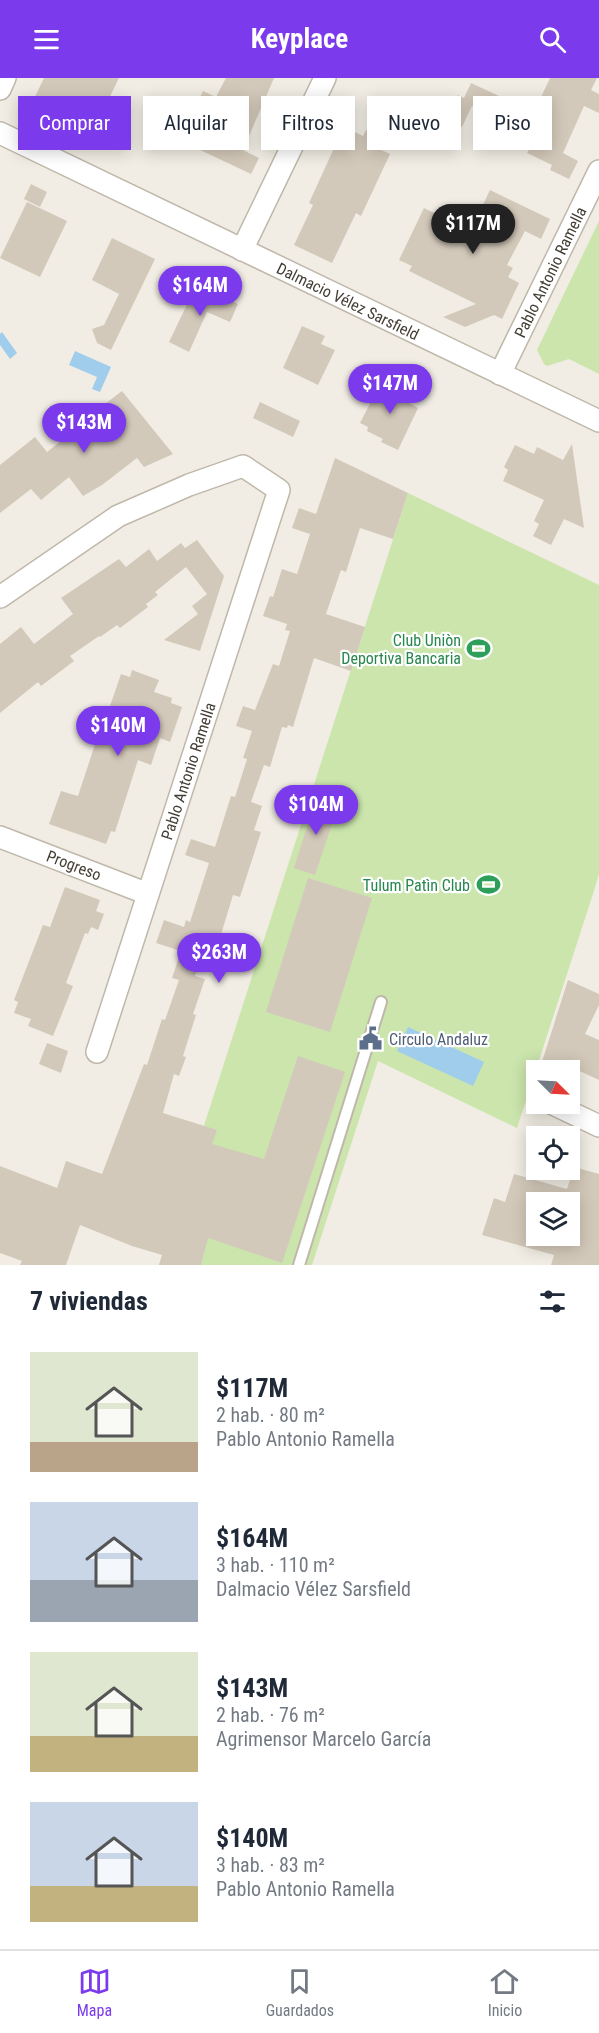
<!DOCTYPE html>
<html lang="es">
<meta charset="utf-8">
<style>
body{margin:0;font-family:"Roboto Condensed",sans-serif;background:#f6f6f7;color:#1f2937;height:100vh;display:flex;flex-direction:column;font-size:22px;white-space:nowrap}
*{box-sizing:border-box;margin:0}
p{font-size:20px;color:#747a83}
.icon{flex:none;width:33px;height:33px;fill:none;stroke:currentColor;stroke-width:2;stroke-linecap:round;stroke-linejoin:round}
.map{position:relative;height:1187px;overflow:hidden}
.panel{display:flex;flex-direction:column;background:#fff;flex:1}
.panel>*{flex:none}
.hud{position:absolute;left:18px;top:18px;width:564px;height:54px;display:flex;gap:12px}
.needle{width:39px;rotate:114deg}
.controls{position:absolute;left:526px;top:982px;display:grid;gap:12px}
.controls a{display:grid;place-items:center;width:54px;height:54px;border-radius:0px;background:#fff;box-shadow:0 3px 15px #0003;font-size:30px}
.price{position:absolute;translate:-50% -51px;padding:0 14px;border-radius:21px;background:#7c3aed;color:#fff;font-size:20px;line-height:39px;filter:drop-shadow(0 2px 3px #0008)}
.price::after{content:'';position:absolute;left:50%;top:36px;width:18px;height:14px;margin-left:-9px;background:inherit;clip-path:polygon(0 0,100% 0,50% 100%)}
.price.on{background:#222;color:#fff}
ul{padding:0;list-style:none}
li{display:flex;align-items:center;gap:18px;height:150px;padding:0 30px}
li span{display:grid;place-items:center;flex:none;width:168px;height:120px;border-radius:0px;color:#555}
li>.icon{margin-inline-start:auto}
span .icon{width:72px;height:72px;fill:#fffc;stroke-width:1}
li b{font-size:26px}
h2{display:flex;justify-content:space-between;align-items:center;height:72px;padding:0 30px;font-size:26px}
.tag{padding:0 21px;border-radius:0px;background:#fff;box-shadow:0 3px 15px #0003;font-size:21px;line-height:54px}
.tag.on{background:#7c3aed;color:#fff}
header{display:flex;justify-content:space-between;align-items:center;height:78px;padding:0 30px;background:#7c3aed;color:#fff;font-size:27px;font-weight:700}
.tabs{display:flex;justify-content:space-around;align-items:center;height:84px;border-top:2px solid #e0e1e3;background:#fff;font-size:16px;color:#747a83}
.tabs a{display:grid;justify-items:center;gap:3px}
.tabs .on{color:#7c3aed}
.map>svg:first-child{display:block}
.green{fill:#cbe5ad}
.water{fill:#a1cded}
.building{fill:#d3c9ba;fill-rule:evenodd}
.lines{fill:none;stroke-linecap:round;stroke-linejoin:round}
.service-casing{stroke:#bfb8aa;stroke-width:14}
.minor-casing{stroke:#bfb8aa;stroke-width:24}
.service{stroke:#fff;stroke-width:10}
.minor{stroke:#fff;stroke-width:21}
.labels{text-anchor:middle;stroke-width:4.5;stroke-linejoin:round;paint-order:stroke}
.street-label{font-size:16px;fill:#433d34;stroke:#fff}
.leisure-label{font-size:16px;fill:#27864d;stroke:#fff;text-anchor:end}
.service-label{font-size:16px;fill:#4e5e75;stroke:#fff;text-anchor:start}
</style>
<header><svg class="icon" aria-label="menu" viewBox="0 0 24 24"><path d="M4 6h16M4 12h16M4 18h16"/></svg>Keyplace<svg class="icon" aria-label="search" viewBox="0 0 24 24"><circle cx="10" cy="10" r="6"/><path d="M15 15l6 6"/></svg></header>
<div class="map">
<svg width="599" height="1187" viewBox="0 0 599 1187">
<rect width="100%" height="100%" fill="#f1ede4"/>
<!-- green -->
<g class="green">
<polygon points="599,143 599,296 569,281 547,288 544,286 537,272"/>
<polygon points="408,415 599,507 599,796 592,819 517,1050 378,983 312,1187 159,1187"/>
</g>
<!-- water -->
<g class="water">
<polygon points="2,254 17,275 10,281 0,267 0,256"/>
<polygon points="75,273 111,289 100,314 92,311 97,299 69,287"/>
<polygon points="408,949 484,984 473,1008 397,973"/>
</g>
<!-- building -->
<g class="building">
<polygon points="44,0 119,0 97,45 88,40 80,57 48,42 52,35 32,25"/>
<polygon points="226,0 274,0 243,72 259,80 251,96 179,62 203,13 216,19"/>
<polygon points="550,0 597,0 591,12 599,16 599,35 584,28 563,75 578,83 569,101 550,92 552,87 527,75 533,64 502,49 504,45 472,28 462,49 445,42 458,17 464,20 471,5 534,34"/>
<polygon points="366,52 382,60 377,70 390,76 361,138 356,135 332,185 294,167 313,127 309,125 340,57 349,61 353,53 363,58"/>
<polygon points="31,106 47,114 40,129 24,121"/>
<polygon points="490,112 550,141 541,161 525,153 507,187 513,190 508,199 519,205 502,241 494,237 465,249 443,239 476,226 409,193 412,188 399,182 424,130 465,150 475,130 480,133"/>
<polygon points="27,124 67,143 40,199 0,180"/>
<polygon points="112,160 155,181 111,272 97,265 92,251 104,247 119,216 92,202"/>
<polygon points="209,213 238,226 230,244 207,234 189,274 169,264 193,214 206,220"/>
<polygon points="302,248 325,258 321,266 335,272 318,307 283,290"/>
<polygon points="391,303 414,314 409,325 418,330 398,372 381,364 383,361 367,353 368,349 360,345 377,312 385,316"/>
<polygon points="122,313 173,376 144,389 137,380 102,407 83,418 69,399 41,422 31,411 0,435 0,387 35,359 47,374 74,353 72,351"/>
<polygon points="260,324 300,343 293,359 253,340"/>
<polygon points="572,366 584,450 564,441 551,467 533,458 539,446 534,443 544,422 503,403 508,392 504,389 515,367 534,376 537,369 563,382"/>
<polygon points="335,380 408,415 393,461 360,450 346,494 341,492 326,536 365,549 351,593 314,580 293,649 288,647 287,650 282,649 270,689 264,687 251,724 262,728 254,752 261,754 240,819 233,817 219,863 208,860 195,898 205,901 193,936 196,937 183,978 186,979 179,998 174,996 163,1035 217,1052 212,1066 264,1081 298,978 345,994 282,1185 208,1160 201,1187 159,1187 162,1177 132,1168 80,1147 66,1187 20,1187 22,1183 0,1175 0,1088 57,1110 66,1083 102,1096 144,986 147,987 162,941 165,942 179,902 172,900 181,873 156,865 164,842 184,849 186,842 190,844 209,785 185,777 191,761 215,769 231,718 235,719 247,681 243,680 252,653 236,648 243,628 255,632 273,586 279,588 290,553 285,552 287,546 263,538 270,518 273,519 282,491 297,496 310,456 292,450 299,430 316,436"/>
<polygon points="197,462 224,498 200,573 164,562 198,536 192,528 207,516 186,489 155,514 158,517 146,526 148,529 120,550 117,547 100,559 99,558 70,578 74,583 41,608 38,604 0,635 0,566 21,549 34,566 73,536 61,520 119,481 126,489 149,471 157,483 181,465 185,470"/>
<polygon points="132,592 159,602 154,614 172,620 171,625 182,629 170,664 160,660 151,687 138,682 115,754 111,753 106,766 49,746 61,713 78,718 107,630 109,631 121,596 130,599"/>
<polygon points="316,720 338,728 315,797 294,790"/>
<polygon points="308,800 372,820 330,954 266,934"/>
<polygon points="65,809 100,822 96,833 104,836 98,852 91,849 88,856 85,855 66,905 73,908 53,958 28,948 31,941 14,935 18,924 14,922 43,847 50,849"/>
<polygon points="568,902 599,916 599,927 585,956 599,962 599,1002 573,990 572,993 560,993 541,987"/>
<polygon points="47,965 68,973 61,995 39,986"/>
<path d="M574 1089 599 1096V1187H551L554 1177 482 1157 494 1120 505 1124 514 1096 567 1111ZM537 1125H570V1158H537Z"/>
</g>
<g class="lines">
<defs>
<polyline id="service" points="299,1187 381,924"/>
<g id="minor">
<polyline points="0,11 5,0"/>
<polyline points="0,55 599,343"/>
<polyline points="242,172 325,0"/>
<polyline points="500,296 599,93"/>
<polyline points="0,519 118,438 189,407 243,388 279,412 97,974"/>
<polyline points="0,759 148,816"/>
<polyline points="553,1026 599,1048"/>
</g>
</defs>
<!-- service casing -->
<use href="#service" class="service-casing"/>
<!-- minor casing -->
<use href="#minor" class="minor-casing"/>
<!-- service -->
<use href="#service" class="service"/>
<!-- minor -->
<use href="#minor" class="minor"/>
</g>
<!-- icons -->
<defs>
<symbol id="stadium-bare" viewBox="-9 -9 18 18"><path d="M0-5a6.5 5 0 1 0 0 10a6.5 5 0 1 0 0-10ZM-3.5-1.8h7v3.6h-7Z" fill="#2e9e5b" stroke="#fff" stroke-width="2.5" paint-order="stroke"/></symbol>
<symbol id="civic-bare" viewBox="-9 -9 18 18"><path d="M-.6-6.5H3V-4.5H.6V-3L4-1V1h2V6H-6V1h2V-1L-.6-3ZM-1.2 2.5V6h2.4V2.5Z" fill="#5c6f8a" stroke="#fff" stroke-width="2.5" paint-order="stroke"/></symbol>
</defs>
<g fill-rule="evenodd">
<use href="#stadium-bare" x="462" y="554" width="33" height="33"/>
<use href="#stadium-bare" x="472" y="790" width="33" height="33"/>
<use href="#civic-bare" x="354" y="944" width="33" height="33"/>
</g>
<g class="labels">
<!-- street labels -->
<g class="street-label">
<text transform="translate(550 194) rotate(-64)" y="6">Pablo Antonio Ramella</text>
<text transform="translate(348 223) rotate(26)" y="6">Dalmacio Vélez Sarsfield</text>
<text transform="translate(188 693) rotate(-72)" y="6">Pablo Antonio Ramella</text>
<text transform="translate(74 787) rotate(21)" y="6">Progreso</text>
</g>
<!-- leisure labels -->
<g class="leisure-label">
<text x="461" y="568">Club Uniòn<tspan x="461" dy="18">Deportiva Bancaria</tspan></text>
<text x="470" y="813">Tulum Patìn Club</text>
</g>
<!-- service labels -->
<g class="service-label">
<text x="389" y="967">Circulo Andaluz</text>
</g>
</g>
</svg>
<div class="controls">
<a><svg class="needle" viewBox="-14 -14 28 28"><path d="M0-13l5 13h-10z" fill="#e53935"/><path d="M0 13l5-13h-10z" fill="#747a83"/></svg></a>
<a><svg class="icon" aria-label="locate" viewBox="0 0 24 24"><circle cx="12" cy="12" r="6"/><path d="M12 2v4M12 18v4M2 12h4M18 12h4"/></svg></a>
<a><svg class="icon" aria-label="layers" viewBox="0 0 24 24"><path d="M12 4l9 5-9 5-9-5zM3 14l9 5 9-5"/></svg></a>
</div>
<b class="price on" style="left:473px;top:177px">$117M</b>
<b class="price" style="left:200px;top:239px">$164M</b>
<b class="price" style="left:390px;top:337px">$147M</b>
<b class="price" style="left:84px;top:376px">$143M</b>
<b class="price" style="left:118px;top:679px">$140M</b>
<b class="price" style="left:316px;top:758px">$104M</b>
<b class="price" style="left:219px;top:906px">$263M</b>
<div class="hud">
<a class="tag on">Comprar</a>
<a class="tag">Alquilar</a>
<a class="tag">Filtros</a>
<a class="tag">Nuevo</a>
<a class="tag">Piso</a>
</div>
</div>
<section class="panel">
<h2>7 viviendas<svg class="icon" aria-label="filters" viewBox="0 0 24 24"><path d="M4 7h16M4 17h16"/><circle cx="9" cy="7" r="2"/><circle cx="15" cy="17" r="2"/></svg></h2>
<ul>
<li><span style="background:linear-gradient(#dfe7d0 75%,#b9a48a 0)"><svg class="icon" aria-label="home" viewBox="0 0 24 24"><path d="M3 11l9-7 9 7M6 9v11h12V9"/></svg></span><div><b>$117M</b><p>2 hab. · 80 m²</p><p>Pablo Antonio Ramella</p></div></li>
<li><span style="background:linear-gradient(#c9d6e8 65%,#9aa5b1 0)"><svg class="icon" aria-label="home" viewBox="0 0 24 24"><path d="M3 11l9-7 9 7M6 9v11h12V9"/></svg></span><div><b>$164M</b><p>3 hab. · 110 m²</p><p>Dalmacio Vélez Sarsfield</p></div></li>
<li><span style="background:linear-gradient(#dfe7d0 70%,#c2b280 0)"><svg class="icon" aria-label="home" viewBox="0 0 24 24"><path d="M3 11l9-7 9 7M6 9v11h12V9"/></svg></span><div><b>$143M</b><p>2 hab. · 76 m²</p><p>Agrimensor Marcelo García</p></div></li>
<li><span style="background:linear-gradient(#c9d6e8 70%,#c2b280 0)"><svg class="icon" aria-label="home" viewBox="0 0 24 24"><path d="M3 11l9-7 9 7M6 9v11h12V9"/></svg></span><div><b>$140M</b><p>3 hab. · 83 m²</p><p>Pablo Antonio Ramella</p></div></li>
</ul>
</section>
<nav class="tabs">
<a class="on"><svg class="icon" aria-label="map" viewBox="0 0 24 24"><path d="M3 6l6-2 6 2 6-2v14l-6 2-6-2-6 2zM9 4v14M15 6v14"/></svg>Mapa</a>
<a><svg class="icon" aria-label="saved" viewBox="0 0 24 24"><path d="M7 4h10v16l-5-4-5 4z"/></svg>Guardados</a>
<a><svg class="icon" aria-label="home" viewBox="0 0 24 24"><path d="M3 11l9-7 9 7M6 9v11h12V9"/></svg>Inicio</a>
</nav>
